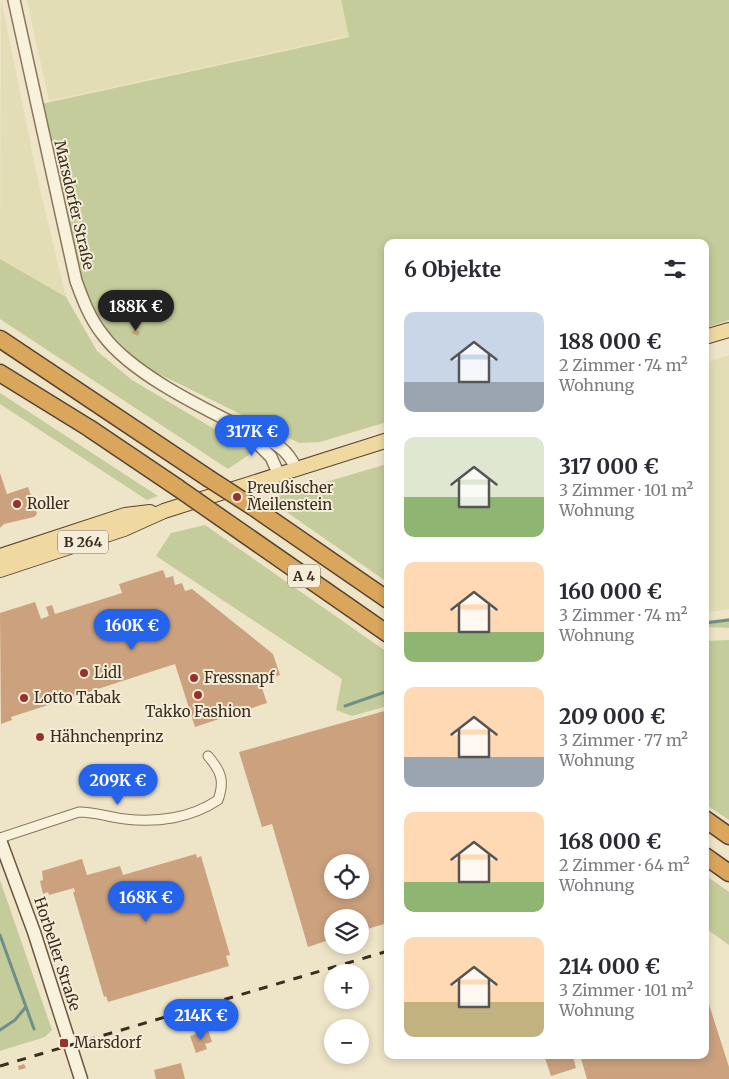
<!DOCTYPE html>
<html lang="de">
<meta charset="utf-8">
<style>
body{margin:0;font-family:Merriweather,serif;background:#f7f7f7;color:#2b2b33;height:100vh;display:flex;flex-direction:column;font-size:19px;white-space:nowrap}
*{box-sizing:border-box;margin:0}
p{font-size:16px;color:#7c7c81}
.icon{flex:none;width:28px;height:28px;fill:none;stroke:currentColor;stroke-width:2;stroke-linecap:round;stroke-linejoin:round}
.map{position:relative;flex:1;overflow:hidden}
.sheet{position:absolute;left:384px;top:239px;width:325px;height:820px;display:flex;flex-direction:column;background:#fff;border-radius:10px;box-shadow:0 2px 8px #0003}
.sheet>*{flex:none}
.fabs{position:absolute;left:324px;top:854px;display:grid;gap:10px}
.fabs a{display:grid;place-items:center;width:45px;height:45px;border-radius:50%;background:#fff;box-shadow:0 2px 8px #0003;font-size:25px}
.price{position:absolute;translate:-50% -42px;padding:0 11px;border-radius:18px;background:#2563eb;color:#fff;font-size:16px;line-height:32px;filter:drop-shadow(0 1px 2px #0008)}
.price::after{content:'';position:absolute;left:50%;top:30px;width:15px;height:11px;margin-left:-8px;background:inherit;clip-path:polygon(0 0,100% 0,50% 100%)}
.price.selected{background:#222;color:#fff}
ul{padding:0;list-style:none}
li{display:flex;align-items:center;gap:15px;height:125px;padding:0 20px}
li span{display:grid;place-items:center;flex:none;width:140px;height:100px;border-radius:10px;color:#555}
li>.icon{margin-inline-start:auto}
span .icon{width:60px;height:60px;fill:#fffc;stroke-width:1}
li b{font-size:21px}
h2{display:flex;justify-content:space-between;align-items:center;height:60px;padding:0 20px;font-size:21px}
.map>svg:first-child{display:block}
.farmland{fill:#e3ddb5}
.green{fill:#c5cc9b}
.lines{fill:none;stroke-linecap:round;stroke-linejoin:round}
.stream{stroke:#6f9089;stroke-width:3}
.building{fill:#cba17e;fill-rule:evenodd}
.minor-casing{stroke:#89765d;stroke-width:11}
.tertiary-casing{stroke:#89765d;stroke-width:14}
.secondary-casing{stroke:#6b5740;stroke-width:15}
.primary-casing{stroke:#574431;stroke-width:16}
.motorway-casing{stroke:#574431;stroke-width:19}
.minor{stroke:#f8f1db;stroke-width:9}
.tertiary{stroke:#f8f1db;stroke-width:11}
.secondary{stroke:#f8f1db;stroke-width:12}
.primary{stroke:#efd9a1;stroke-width:14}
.motorway{stroke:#daa65b;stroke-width:16}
.rail{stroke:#3a2e20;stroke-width:3;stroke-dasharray:9 9;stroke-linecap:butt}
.motorway-bridge-casing{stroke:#574431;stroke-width:19;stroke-linecap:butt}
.motorway-bridge{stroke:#daa65b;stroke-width:16}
.poi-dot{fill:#97312e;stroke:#f5edd7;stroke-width:2}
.labels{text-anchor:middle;stroke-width:4;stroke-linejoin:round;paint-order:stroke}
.shield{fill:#f5edd7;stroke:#726757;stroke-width:1}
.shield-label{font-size:14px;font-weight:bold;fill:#3a2e20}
.street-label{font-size:15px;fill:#3a2e20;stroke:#f5edd7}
.poi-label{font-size:15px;fill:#3a2e20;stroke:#f5edd7;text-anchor:start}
</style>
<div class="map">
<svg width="729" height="1079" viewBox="0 0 729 1079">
<rect width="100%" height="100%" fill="#eee4c7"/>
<!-- farmland -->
<g class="farmland">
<polygon points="1,0 40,190 66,297 0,259"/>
<polygon points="27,0 341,0 349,36 49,101"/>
<polygon points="729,355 729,609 705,613 705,363"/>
</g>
<!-- green -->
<g class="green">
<polygon points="341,0 729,0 729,320 705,328 705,242 388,242 387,422 320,442 299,443 143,366 107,330 90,303 81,276 41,104 349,37"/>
<polygon points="0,259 66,297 97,351 132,380 253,452 228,469 0,319"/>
<polygon points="0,393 158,496 147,500 0,404"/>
<polygon points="387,464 387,582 268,499"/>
<polygon points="205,525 387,652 387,706 352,716 336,710 342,679 156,556 171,533"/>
<polygon points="729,618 729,628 705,627 705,621"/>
<polygon points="729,640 729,820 705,804 705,641"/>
<polygon points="705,875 729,892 729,945 705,928"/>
<polygon points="0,880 52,1030 45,1037 0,1051"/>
</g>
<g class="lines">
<!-- stream -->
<g class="stream">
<polyline points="705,623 729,620"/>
<polyline points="345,706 388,691"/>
<polyline points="0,935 34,1029"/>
<polyline points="0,1030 15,1020 25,1008"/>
</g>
</g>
<!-- building -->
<g class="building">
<polygon points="134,329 140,332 138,336 132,333"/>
<polygon points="0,473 7,494 28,487 37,514 34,517 4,524 0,528"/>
<polygon points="163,570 166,578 173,576 175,585 182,583 185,591 192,589 273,654 280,675 260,682 267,703 195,727 175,664 11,717 12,720 1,724 0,613 35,602 41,619 49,616 46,607 52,605 55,614 122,593 119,584"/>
<path d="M388 710V923L360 931V918H332V939L308 947 272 824 262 827 239 752ZM332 862H360V890H332Z"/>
<polygon points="196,854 197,858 201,856 230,955 226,956 229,966 108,1002 106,996 104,997 73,892 75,892 74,888 49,895 48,892 43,894 40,881 43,880 42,871 82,859 87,875 120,866 123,875"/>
<polygon points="705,992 729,1067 729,1079 587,1079 580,1055 705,1055"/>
<polygon points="208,1030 212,1042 205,1044 207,1049 196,1053 190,1036"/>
<polygon points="544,1055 577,1055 573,1057 576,1068 551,1076"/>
<polygon points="181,1063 185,1079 156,1079 154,1070"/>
<polygon points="24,1064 26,1068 19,1070 18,1066"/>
</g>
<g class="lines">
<defs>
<path id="minor" d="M0 838 79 812C95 812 109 817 125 819 157 823 191 818 218 800 225 781 221 771 208 756"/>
<g id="tertiary">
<path d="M14 0 76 281C83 300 90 319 103 335 131 373 199 406 241 427 264 439 286 443 296 469"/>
<polyline points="247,433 271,457 279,475"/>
</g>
<polyline id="secondary" points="0,840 34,932 81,1079"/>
<g id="primary">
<polyline points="705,337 729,330"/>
<polyline points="0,556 125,515 150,512"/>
<polyline points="0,570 124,529 164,511 388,440"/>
</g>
<g id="motorway">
<polyline points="0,339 208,478"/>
<polyline points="0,373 89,428 178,488"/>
<polyline points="253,507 388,600"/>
<polyline points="221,518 388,634"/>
<polyline points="705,819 729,836"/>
<polyline points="705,856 729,873"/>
</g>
</defs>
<!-- minor casing -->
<use href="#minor" class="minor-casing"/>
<!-- tertiary casing -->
<use href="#tertiary" class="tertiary-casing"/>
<!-- secondary casing -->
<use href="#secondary" class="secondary-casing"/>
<!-- primary casing -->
<use href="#primary" class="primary-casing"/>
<!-- motorway casing -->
<use href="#motorway" class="motorway-casing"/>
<!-- minor -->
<use href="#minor" class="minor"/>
<!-- tertiary -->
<use href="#tertiary" class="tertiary"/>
<!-- secondary -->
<use href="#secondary" class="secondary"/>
<!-- primary -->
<use href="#primary" class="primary"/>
<!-- motorway -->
<use href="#motorway" class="motorway"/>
<!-- rail -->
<polyline class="rail" points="0,1066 388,951"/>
<defs>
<g id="motorway-bridge">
<polyline points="208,478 253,507"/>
<polyline points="178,488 221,518"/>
</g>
</defs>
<!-- motorway-bridge casing -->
<use href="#motorway-bridge" class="motorway-bridge-casing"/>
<!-- motorway-bridge -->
<use href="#motorway-bridge" class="motorway-bridge"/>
</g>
<!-- markers -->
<g class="poi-dot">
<circle cx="237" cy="497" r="5"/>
<circle cx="17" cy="504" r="5"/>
<circle cx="84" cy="673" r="5"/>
<circle cx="194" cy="678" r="5"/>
<circle cx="198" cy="695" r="5"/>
<circle cx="24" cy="698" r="5"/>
<circle cx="40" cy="737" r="5"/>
<rect x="59" y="1038" width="10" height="10" rx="2.5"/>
</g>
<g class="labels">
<!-- shield labels -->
<g class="shield">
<rect x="58" y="530.5" width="50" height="23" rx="4"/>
<rect x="288" y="564.5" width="32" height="23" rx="4"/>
</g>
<g class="shield-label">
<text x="83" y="547">B 264</text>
<text x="304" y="581">A 4</text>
</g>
<!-- street labels -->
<g class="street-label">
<text transform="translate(74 205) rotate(77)" y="5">Marsdorfer Straße</text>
<text transform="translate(57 954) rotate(72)" y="5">Horbeller Straße</text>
</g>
<!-- poi labels -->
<g class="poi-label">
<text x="247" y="493">Preußischer<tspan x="247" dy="17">Meilenstein</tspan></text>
<text x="27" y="509">Roller</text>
<text x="94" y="678">Lidl</text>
<text x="204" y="683">Fressnapf</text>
<text x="34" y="703">Lotto Tabak</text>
<text x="198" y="717" text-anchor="middle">Takko Fashion</text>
<text x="50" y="742">Hähnchenprinz</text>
<text x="74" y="1048">Marsdorf</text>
</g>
</g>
</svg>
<div class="fabs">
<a><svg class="icon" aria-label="locate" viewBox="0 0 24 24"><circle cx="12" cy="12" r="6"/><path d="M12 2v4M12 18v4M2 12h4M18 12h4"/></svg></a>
<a><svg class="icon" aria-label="layers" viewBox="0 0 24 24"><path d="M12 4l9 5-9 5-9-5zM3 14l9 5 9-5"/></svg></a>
<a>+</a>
<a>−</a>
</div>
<b class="price selected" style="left:136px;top:332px">188K €</b>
<b class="price" style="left:252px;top:457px">317K €</b>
<b class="price" style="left:132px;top:651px">160K €</b>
<b class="price" style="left:118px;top:806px">209K €</b>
<b class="price" style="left:146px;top:923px">168K €</b>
<b class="price" style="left:201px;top:1041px">214K €</b>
<section class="sheet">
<h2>6 Objekte<svg class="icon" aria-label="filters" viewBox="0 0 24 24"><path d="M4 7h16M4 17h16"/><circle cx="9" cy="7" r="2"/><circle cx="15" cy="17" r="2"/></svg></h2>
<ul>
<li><span style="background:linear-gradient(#c9d6e8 70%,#9aa5b1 0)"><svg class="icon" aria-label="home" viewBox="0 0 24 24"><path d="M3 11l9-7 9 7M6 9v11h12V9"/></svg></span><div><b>188 000 €</b><p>2 Zimmer · 74 m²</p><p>Wohnung</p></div></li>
<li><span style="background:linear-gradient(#dfe7d0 60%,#8fb573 0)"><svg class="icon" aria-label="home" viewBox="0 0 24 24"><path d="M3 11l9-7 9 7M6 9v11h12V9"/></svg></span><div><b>317 000 €</b><p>3 Zimmer · 101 m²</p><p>Wohnung</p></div></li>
<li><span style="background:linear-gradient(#ffd9b3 70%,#8fb573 0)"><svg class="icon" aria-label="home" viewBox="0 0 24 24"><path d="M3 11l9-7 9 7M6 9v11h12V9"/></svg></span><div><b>160 000 €</b><p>3 Zimmer · 74 m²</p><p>Wohnung</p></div></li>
<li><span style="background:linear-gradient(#ffd9b3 70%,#9aa5b1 0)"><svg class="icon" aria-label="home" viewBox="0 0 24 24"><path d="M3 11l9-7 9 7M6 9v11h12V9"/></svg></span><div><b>209 000 €</b><p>3 Zimmer · 77 m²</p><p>Wohnung</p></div></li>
<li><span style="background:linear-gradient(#ffd9b3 70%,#8fb573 0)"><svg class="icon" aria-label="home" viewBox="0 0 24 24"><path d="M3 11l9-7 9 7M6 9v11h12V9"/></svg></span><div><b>168 000 €</b><p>2 Zimmer · 64 m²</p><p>Wohnung</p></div></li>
<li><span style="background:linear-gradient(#ffd9b3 65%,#c2b280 0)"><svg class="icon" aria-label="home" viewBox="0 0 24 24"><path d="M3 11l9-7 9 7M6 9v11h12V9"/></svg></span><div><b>214 000 €</b><p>3 Zimmer · 101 m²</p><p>Wohnung</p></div></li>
</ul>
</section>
</div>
